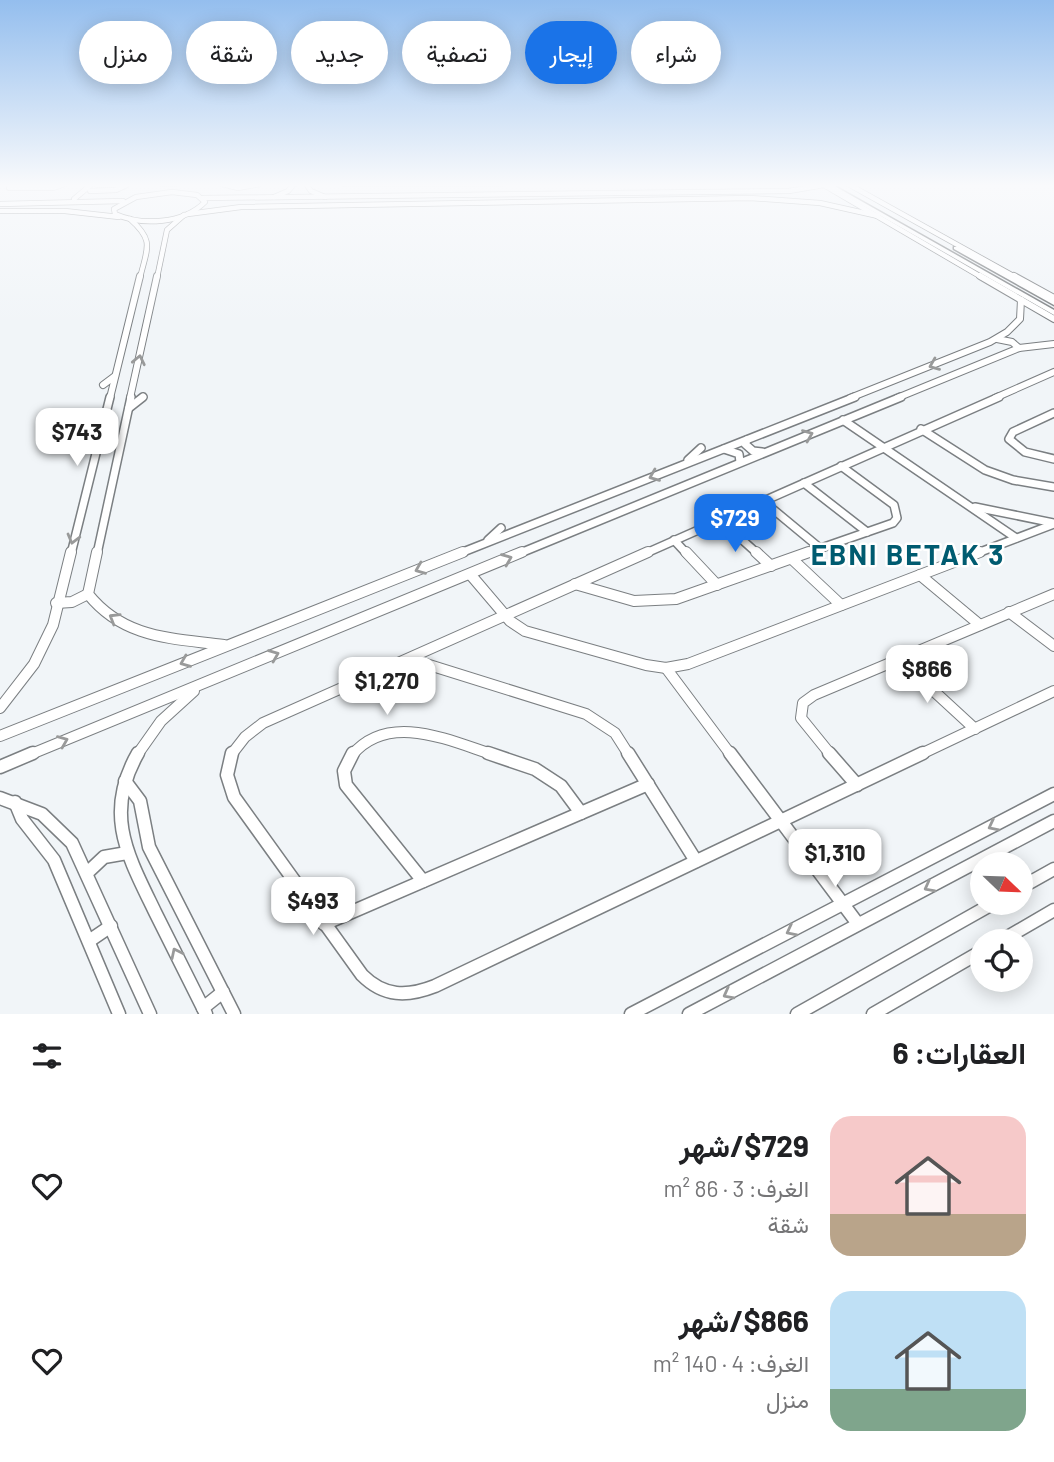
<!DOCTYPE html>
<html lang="ar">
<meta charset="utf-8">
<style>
body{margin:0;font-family:Barlow,Vazirmatn,sans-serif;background:#f2f2f2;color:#202124;direction:rtl;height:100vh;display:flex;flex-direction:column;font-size:26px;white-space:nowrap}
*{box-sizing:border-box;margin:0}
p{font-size:23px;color:#757577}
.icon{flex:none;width:38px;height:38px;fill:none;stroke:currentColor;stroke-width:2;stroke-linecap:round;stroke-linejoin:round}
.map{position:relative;height:1014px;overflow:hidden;direction:ltr}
.panel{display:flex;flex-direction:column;background:#fff;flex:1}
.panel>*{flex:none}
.hud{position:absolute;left:21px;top:21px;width:700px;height:63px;direction:rtl;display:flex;gap:14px}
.needle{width:46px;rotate:113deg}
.fabs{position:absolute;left:970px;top:852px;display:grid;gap:14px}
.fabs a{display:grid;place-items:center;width:63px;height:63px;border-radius:50%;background:#fff;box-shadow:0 4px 18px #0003;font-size:35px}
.price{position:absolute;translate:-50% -60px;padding:0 16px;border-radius:14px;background:#fff;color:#222;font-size:23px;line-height:46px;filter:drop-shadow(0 2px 4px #0008)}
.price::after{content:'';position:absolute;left:50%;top:42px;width:21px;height:16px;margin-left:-10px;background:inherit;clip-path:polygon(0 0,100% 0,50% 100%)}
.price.selected{background:#1a73e8;color:#fff}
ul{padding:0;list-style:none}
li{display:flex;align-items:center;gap:21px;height:175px;padding:0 28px}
li span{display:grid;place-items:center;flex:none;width:196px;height:140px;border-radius:21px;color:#555}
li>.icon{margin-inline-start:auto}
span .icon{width:84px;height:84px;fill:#fffc;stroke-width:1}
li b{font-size:30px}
h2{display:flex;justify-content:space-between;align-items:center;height:84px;padding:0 28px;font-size:30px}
.chip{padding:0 24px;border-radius:32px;background:#fff;box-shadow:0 4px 18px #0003;font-size:24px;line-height:63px}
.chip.selected{background:#1a73e8;color:#fff}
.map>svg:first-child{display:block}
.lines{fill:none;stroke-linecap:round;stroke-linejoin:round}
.minor-far4-casing{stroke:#7b7f82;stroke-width:6}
.minor-far3-casing{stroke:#7b7f82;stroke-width:8}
.minor-far2-casing{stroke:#7b7f82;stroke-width:10}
.minor-far1-casing{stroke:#7b7f82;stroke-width:12}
.minor-casing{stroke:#7b7f82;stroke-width:15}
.secondary-casing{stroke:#7b7f82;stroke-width:3}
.minor-far4{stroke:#fff;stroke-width:4.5}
.minor-far3{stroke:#fff;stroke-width:6}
.minor-far2{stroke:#fff;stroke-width:7}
.minor-far1{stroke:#fff;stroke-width:10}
.minor{stroke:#fff;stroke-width:12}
.secondary{fill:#fff;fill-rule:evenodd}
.oneway{stroke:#999a9a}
.labels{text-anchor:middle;stroke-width:5;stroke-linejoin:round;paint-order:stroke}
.district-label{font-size:28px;font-weight:bold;letter-spacing:2px;fill:#005b70;stroke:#fff}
</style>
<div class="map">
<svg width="1054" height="1014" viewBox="0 0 1054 1014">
<rect width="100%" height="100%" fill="#f1f5f8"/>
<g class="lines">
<defs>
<g id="minor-far4">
<polyline points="13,184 9,188 53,188 65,184"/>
<polyline points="163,184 174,184"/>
<polyline points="222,184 238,188 260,184"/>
<polyline points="306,184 311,191 325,197"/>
<polyline points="344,184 500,184"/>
<polyline points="822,184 983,278"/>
<polyline points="848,184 1017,278"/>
<polyline points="90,191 116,190 127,185 97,185"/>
<path d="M172 192 197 195 205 202C183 224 142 226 115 214L114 209 136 197Z"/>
<polyline points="274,197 288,191 294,184"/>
<polyline points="203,198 789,191 824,185"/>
<polyline points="74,199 92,184"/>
<polyline points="0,204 123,201"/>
<polyline points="0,211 65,211 119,217"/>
<polyline points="188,214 241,207 750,198 820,203 878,216"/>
<path d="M130 219C155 241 147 248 140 278"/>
<polyline points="157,278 167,230 184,215"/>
</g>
<g id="minor-far3">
<polyline points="980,276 1054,319"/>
<polyline points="1014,276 1054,298"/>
<polyline points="997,339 1012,342 1019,348"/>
<polyline points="103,385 115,376"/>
<polyline points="110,398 140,276"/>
<polyline points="130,398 157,276"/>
<polyline points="850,398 990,342 1007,332 1020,319 1021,300"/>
<polyline points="897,398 1019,348 1054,344"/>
<polyline points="995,398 1054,372"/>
</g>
<g id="minor-far2">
<polyline points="129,408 143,397"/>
<polyline points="1054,413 1013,432 1009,439 1025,452 1054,459"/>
<polyline points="843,420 1016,538"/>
<polyline points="921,429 985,470 1013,480 1054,487"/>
<polyline points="747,440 745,444 753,451 762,452"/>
<polyline points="724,449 739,454 740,462"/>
<polyline points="688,460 701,448"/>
<polyline points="804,483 867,532"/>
<polyline points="763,501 821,549"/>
<polyline points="975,507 1054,523"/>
<polyline points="720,520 758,554"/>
<polyline points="488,540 501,528"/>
<polyline points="674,540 687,554"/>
<polyline points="71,554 110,397"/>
<polyline points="97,554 131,397"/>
<polyline points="458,554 855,397"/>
<polyline points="518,554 901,397"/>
<polyline points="644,554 999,397"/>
<polyline points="804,554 893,523 897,518 894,505 841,466"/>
<polyline points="975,554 1054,524"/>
</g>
<g id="minor-far1">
<path d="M97 552 88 594C124 639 172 638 224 645"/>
<polyline points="686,552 717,585"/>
<polyline points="756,552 771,566"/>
<polyline points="792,559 841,605"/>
<polyline points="470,574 510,621 525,631 646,665 666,668 688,664 980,552"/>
<polyline points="920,575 980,625"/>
<polyline points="575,584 634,601 676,599 809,552"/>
<polyline points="56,603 72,602 88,594"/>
<polyline points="1009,612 1054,646"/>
<polyline points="410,659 586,714 615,733 629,755"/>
<polyline points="899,659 975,729"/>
<polyline points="666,668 731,755"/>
<polyline points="0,708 34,664 53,625 71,552"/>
<polyline points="0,736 463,552"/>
<polyline points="29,755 522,552"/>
<polyline points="137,755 161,721 194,691"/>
<polyline points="231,755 245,737 263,723 648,552"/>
<path d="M352 755C389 711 450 741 494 755"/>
<polyline points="831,755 801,718 803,703 814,695 1054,594"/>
<polyline points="919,755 1054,691"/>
</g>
<g id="minor">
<path d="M138 753C103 814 128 856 155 912 172 946 189 980 206 1014"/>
<path d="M232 753 227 775 234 797 362 975C384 997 407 997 435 986L923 753"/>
<polyline points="353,753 344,771 346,785 423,881"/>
<polyline points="488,753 535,769 561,786 581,813"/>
<polyline points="628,753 696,861"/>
<polyline points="730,753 858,924"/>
<polyline points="829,753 857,785"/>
<polyline points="0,767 33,753"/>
<polyline points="125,781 140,801 149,847 234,1014"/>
<polyline points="0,798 42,814 72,843 150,1014"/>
<polyline points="15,802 22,819 54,860 119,1014"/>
<polyline points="87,873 104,857 127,853"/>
<polyline points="1020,888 1054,869"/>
<polyline points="324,924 648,784"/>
<polyline points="89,941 111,926"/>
<polyline points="999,942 1054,910"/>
<polyline points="203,1008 223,992"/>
<polyline points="631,1014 1054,794"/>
<polyline points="689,1014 1054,821"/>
<polyline points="797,1014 994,903"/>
<polyline points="873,1014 982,951"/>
</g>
<g id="secondary">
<polygon points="825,184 831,184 1054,310 1054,315"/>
<polygon points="954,247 958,247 1054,300 1054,305 954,249"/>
</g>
</defs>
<!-- minor-far4 casing -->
<use href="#minor-far4" class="minor-far4-casing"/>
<!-- minor-far3 casing -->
<use href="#minor-far3" class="minor-far3-casing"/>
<!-- minor-far2 casing -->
<use href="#minor-far2" class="minor-far2-casing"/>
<!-- minor-far1 casing -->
<use href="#minor-far1" class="minor-far1-casing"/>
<!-- minor casing -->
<use href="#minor" class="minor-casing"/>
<!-- secondary casing -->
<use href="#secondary" class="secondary-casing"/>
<!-- minor-far4 -->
<use href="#minor-far4" class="minor-far4"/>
<!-- minor-far3 -->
<use href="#minor-far3" class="minor-far3"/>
<!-- minor-far2 -->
<use href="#minor-far2" class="minor-far2"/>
<!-- minor-far1 -->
<use href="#minor-far1" class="minor-far1"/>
<!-- minor -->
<use href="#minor" class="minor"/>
<!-- secondary -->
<use href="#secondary" class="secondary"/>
</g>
<!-- one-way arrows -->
<defs><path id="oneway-chevron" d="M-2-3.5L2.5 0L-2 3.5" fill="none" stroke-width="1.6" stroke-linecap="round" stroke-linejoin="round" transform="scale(1.75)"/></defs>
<g class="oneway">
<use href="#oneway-chevron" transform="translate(139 360) rotate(-78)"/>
<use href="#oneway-chevron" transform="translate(934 365) rotate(158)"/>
<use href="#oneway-chevron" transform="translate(808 435) rotate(-22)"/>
<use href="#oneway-chevron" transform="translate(654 476) rotate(158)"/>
<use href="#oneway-chevron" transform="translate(73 539) rotate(105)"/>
<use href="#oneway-chevron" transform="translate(507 559) rotate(-22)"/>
<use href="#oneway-chevron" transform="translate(420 569) rotate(158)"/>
<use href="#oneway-chevron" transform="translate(114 618) rotate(-149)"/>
<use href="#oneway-chevron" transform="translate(274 655) rotate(-22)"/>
<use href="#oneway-chevron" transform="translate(185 662) rotate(158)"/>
<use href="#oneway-chevron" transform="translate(63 741) rotate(-22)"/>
<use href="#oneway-chevron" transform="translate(993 826) rotate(153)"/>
<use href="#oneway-chevron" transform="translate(929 887) rotate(152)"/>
<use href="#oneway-chevron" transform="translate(791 931) rotate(153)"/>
<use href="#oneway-chevron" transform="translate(176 953) rotate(-116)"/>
<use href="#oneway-chevron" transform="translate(728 994) rotate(152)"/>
</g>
<!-- sky -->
<linearGradient id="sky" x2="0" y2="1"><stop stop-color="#94beee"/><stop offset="0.57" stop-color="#f9fafc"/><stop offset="1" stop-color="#f9fafc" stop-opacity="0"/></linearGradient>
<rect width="1054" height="325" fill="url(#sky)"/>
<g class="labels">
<!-- district labels -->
<g class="district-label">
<text x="908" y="565">EBNI BETAK 3</text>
</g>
</g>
</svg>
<div class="fabs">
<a><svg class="needle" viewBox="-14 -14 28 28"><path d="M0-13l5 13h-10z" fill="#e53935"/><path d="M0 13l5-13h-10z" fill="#757577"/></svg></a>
<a><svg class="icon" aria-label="locate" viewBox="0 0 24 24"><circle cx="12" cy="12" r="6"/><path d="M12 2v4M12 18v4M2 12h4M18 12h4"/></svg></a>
</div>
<b class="price" style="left:77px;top:468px">$743</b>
<b class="price selected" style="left:735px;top:554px">$729</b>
<b class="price" style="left:927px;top:705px">$866</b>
<b class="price" style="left:387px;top:717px">$1,270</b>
<b class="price" style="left:835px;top:889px">$1,310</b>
<b class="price" style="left:313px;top:937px">$493</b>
<div class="hud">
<a class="chip">شراء</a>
<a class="chip selected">إيجار</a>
<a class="chip">تصفية</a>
<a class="chip">جديد</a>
<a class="chip">شقة</a>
<a class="chip">منزل</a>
</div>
</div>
<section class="panel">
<h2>العقارات: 6<svg class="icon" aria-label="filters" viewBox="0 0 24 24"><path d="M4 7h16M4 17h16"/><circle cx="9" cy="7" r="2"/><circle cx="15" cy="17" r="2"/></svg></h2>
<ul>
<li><span style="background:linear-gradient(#f6c9c9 70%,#b9a48a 0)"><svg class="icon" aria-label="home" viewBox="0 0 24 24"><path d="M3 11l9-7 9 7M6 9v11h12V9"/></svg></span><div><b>$729/شهر</b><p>الغرف: 3 · 86 m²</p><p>شقة</p></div><svg class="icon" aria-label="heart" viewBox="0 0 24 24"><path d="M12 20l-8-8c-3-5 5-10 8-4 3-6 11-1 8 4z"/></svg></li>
<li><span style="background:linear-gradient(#bfe0f5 70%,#7fa58c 0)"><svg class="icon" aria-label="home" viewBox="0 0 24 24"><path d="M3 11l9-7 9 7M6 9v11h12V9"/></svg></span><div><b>$866/شهر</b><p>الغرف: 4 · 140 m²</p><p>منزل</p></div><svg class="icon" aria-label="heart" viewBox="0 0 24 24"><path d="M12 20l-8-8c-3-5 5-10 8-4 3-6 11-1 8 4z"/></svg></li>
</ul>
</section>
